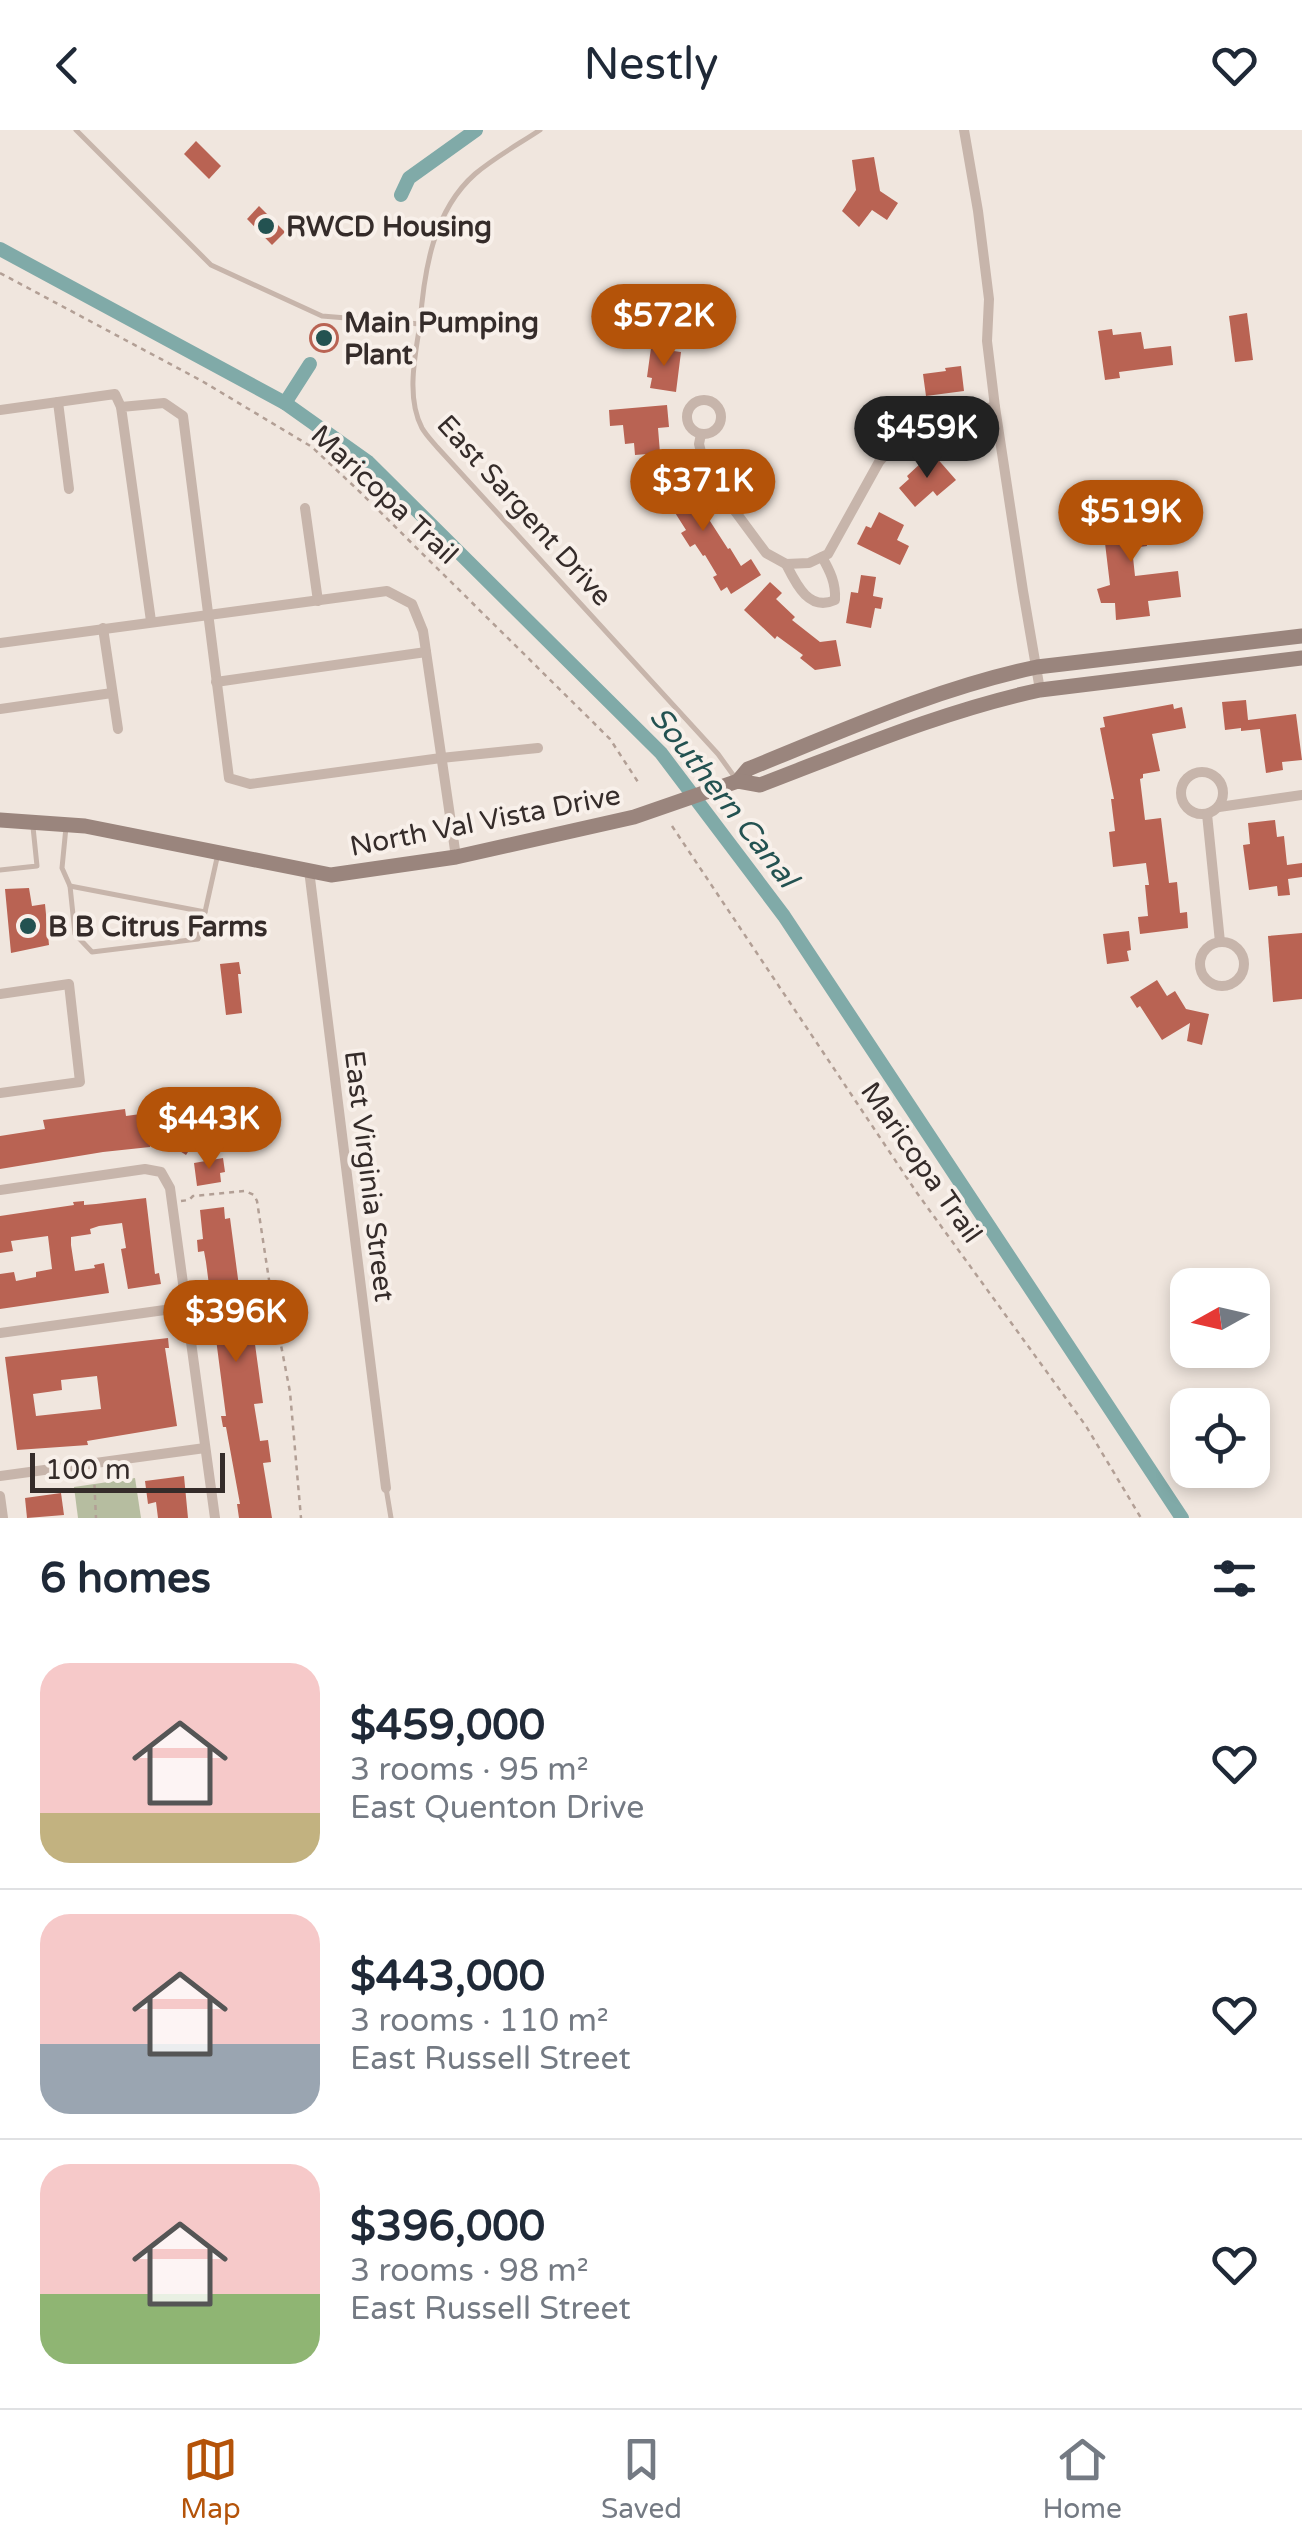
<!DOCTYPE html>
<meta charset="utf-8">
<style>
body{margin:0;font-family:"Varela Round",sans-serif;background:#f2f2f3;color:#1f2937;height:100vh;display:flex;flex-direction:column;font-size:38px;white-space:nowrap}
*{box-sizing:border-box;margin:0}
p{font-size:32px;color:#747a83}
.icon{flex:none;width:55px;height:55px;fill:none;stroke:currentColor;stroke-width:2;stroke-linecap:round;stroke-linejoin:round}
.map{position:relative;height:1388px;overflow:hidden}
.sheet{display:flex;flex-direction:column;background:#fff;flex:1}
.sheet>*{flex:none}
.needle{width:65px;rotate:262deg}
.buttons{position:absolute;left:1170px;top:1138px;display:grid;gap:20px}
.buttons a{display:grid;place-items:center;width:100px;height:100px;border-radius:20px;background:#fff;box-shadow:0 5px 15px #0003;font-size:50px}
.scale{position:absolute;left:30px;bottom:25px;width:195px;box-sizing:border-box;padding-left:10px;border:5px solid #352c2a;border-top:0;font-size:28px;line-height:35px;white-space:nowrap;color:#352c2a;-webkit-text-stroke:8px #f8f0ea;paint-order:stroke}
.price{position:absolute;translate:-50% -85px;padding:0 22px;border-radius:35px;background:#b45309;color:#fff;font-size:32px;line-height:65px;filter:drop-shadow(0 2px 5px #0008)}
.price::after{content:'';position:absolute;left:50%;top:60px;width:30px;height:22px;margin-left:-15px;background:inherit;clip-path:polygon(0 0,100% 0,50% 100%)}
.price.on{background:#222;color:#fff}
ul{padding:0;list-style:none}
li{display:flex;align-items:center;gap:30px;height:250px;padding:0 40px}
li+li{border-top:2px solid #e0e1e3}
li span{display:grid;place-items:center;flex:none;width:280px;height:200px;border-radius:30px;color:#555}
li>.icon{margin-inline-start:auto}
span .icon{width:120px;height:120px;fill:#fffc;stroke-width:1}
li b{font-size:42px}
h2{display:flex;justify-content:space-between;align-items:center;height:120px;padding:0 40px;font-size:42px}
header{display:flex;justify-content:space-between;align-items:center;height:130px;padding:0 40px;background:#fff;font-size:45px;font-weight:600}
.tab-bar{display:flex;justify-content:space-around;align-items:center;height:140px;border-top:2px solid #e0e1e3;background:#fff;font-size:28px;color:#747a83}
.tab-bar a{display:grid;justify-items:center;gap:5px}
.tab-bar .on{color:#b45309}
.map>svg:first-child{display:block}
.green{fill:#b6bda0}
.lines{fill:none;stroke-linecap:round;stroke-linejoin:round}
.canal{stroke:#80aaa8;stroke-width:14}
.building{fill:#b96353;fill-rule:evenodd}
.path{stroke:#b29f95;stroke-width:2.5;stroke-dasharray:5 5;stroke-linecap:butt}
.service{stroke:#c7b5ab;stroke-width:5}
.minor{stroke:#c7b5ab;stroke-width:10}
.secondary{stroke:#9a857d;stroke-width:15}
.poi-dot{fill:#235251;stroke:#f8f0ea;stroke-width:4}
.labels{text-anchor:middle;stroke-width:8;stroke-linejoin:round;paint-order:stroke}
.poi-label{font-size:28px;font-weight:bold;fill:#352c2a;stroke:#f8f0ea;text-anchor:start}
.street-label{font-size:28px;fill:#352c2a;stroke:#f8f0ea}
.water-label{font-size:30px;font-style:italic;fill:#235251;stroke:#f8f0ea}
</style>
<header><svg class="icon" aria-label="back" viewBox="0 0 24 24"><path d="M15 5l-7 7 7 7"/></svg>Nestly<svg class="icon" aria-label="heart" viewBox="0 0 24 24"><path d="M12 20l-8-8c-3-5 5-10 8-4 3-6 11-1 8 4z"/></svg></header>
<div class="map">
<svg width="1302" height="1388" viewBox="0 0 1302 1388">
<rect width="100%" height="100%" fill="#f0e6de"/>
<!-- green -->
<polygon class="green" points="135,1348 141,1388 78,1388 74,1357"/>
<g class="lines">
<!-- canal -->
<g class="canal">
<polyline points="401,65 409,48 476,0"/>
<polyline points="0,119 285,273 368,332 661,623 784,786 1182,1388"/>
<polyline points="285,273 310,234"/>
</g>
</g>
<!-- building -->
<g class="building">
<polygon points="196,11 221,36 209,49 184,24"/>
<polygon points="874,27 880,61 898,73 887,90 872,80 859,97 842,81 856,60 852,30"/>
<polygon points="259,76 285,102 272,115 247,89"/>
<polygon points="1247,183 1253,230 1235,232 1229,186"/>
<circle cx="324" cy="208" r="15"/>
<polygon points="1112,199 1113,205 1141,202 1144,219 1171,216 1173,235 1119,242 1120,248 1105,250 1098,201"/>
<polygon points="651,218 681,222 676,262 650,258 652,248 647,247"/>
<polygon points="961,236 964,261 926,266 923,244 946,241 945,238"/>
<polygon points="667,275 669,297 658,298 660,323 635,325 634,313 625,314 623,295 610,296 609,280"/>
<polygon points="935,326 956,350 937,366 933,361 915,377 899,358 909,349 907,346 921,333 924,336"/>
<polygon points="665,336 669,336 691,379 699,374 728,419 730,418 741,436 751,429 761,445 731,464 727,457 721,461 713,447 717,445 705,425 703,426 695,414 690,417 681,403 686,400 672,378 665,382 653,362 657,359 649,345"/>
<polygon points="1128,370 1132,389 1146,386 1147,416 1132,418 1135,446 1178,441 1181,467 1148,471 1150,486 1116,490 1115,473 1101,473 1097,459 1110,455 1100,371"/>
<polygon points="879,382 904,395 897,410 909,416 900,435 857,414 866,396 871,398"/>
<polygon points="861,445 876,447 873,466 883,468 881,479 875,478 871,498 846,493 851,462 858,463"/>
<polygon points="770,452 782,463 776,469 795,487 792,490 820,512 836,510 841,536 815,540 800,528 803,525 777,506 775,509 744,480"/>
<polygon points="1246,570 1248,590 1296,584 1302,630 1282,632 1283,640 1266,643 1260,599 1241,601 1241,598 1225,600 1222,572"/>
<polygon points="1173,574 1174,579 1182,577 1186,598 1152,604 1160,641 1143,644 1143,648 1140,649 1145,690 1161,688 1169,753 1177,752 1180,783 1187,782 1188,798 1140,804 1138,787 1148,786 1145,755 1149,755 1146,733 1113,737 1109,702 1115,701 1111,669 1114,669 1100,598 1105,597 1103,587"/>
<polygon points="1275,690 1277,707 1284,706 1287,735 1302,733 1302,747 1288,749 1290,765 1278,766 1277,756 1249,760 1243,715 1250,714 1248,693"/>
<polygon points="29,758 32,776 45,774 49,815 11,823 5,759"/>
<polygon points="1129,801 1131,820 1127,821 1129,831 1107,834 1103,804"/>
<polygon points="1302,803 1302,869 1273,872 1268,806"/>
<polygon points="239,832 241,844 238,844 242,883 226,885 220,834"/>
<polygon points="1157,850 1167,866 1175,861 1186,879 1209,884 1202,915 1187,911 1190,893 1162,910 1140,876 1137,878 1130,867"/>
<polygon points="125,979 126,986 148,983 148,988 158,987 160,1011 150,1012 150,1017 103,1022 0,1039 0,1006 45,999 43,990"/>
<polygon points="189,980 207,993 186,1025 167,1013"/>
<polygon points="223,1028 225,1042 220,1043 221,1052 197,1056 194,1033"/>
<polygon points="146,1068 155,1144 159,1143 161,1154 128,1159 121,1119 126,1118 122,1093 99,1096 90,1099 91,1104 71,1107 71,1115 75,1141 95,1138 94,1135 104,1133 109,1163 0,1179 0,1144 14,1142 16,1151 36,1147 36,1142 52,1139 48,1106 11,1111 13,1121 0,1123 0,1086 74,1075 73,1072 84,1071 84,1075 96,1074"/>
<polygon points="224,1077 225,1089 230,1088 240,1164 248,1163 263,1273 254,1274 260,1311 268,1310 271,1332 263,1333 272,1388 239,1388 237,1374 240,1374 226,1297 223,1297 221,1286 226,1286 206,1132 204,1121 198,1122 197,1110 203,1109 200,1080"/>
<path d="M168 1208 169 1218H165L177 1296 87 1311 88 1315 17 1320 5 1227ZM97 1246 101 1279 36 1286 33 1264 62 1260 61 1250Z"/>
<polygon points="184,1346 188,1388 158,1388 156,1372 148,1374 145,1351"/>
<polygon points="61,1363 64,1385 27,1388 25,1368"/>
</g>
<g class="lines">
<!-- path -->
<g class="path">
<polyline points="0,143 202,251 312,317 360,362 610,609 638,652"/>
<polyline points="672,696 917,1063 1086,1296 1141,1388"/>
<polyline points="181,1071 189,1070 193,1066 245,1061 254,1065 257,1071 271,1163 290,1262 301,1388"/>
<polyline points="94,1345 96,1388"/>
</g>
<!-- service -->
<g class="service">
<path d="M76 0 211 135 322 186 420 194C415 226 406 268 422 298 426 305 432 311 437 317L718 624 736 649"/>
<path d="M420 194C424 141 433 81 475 44 495 27 519 14 540 0"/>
<polyline points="66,697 62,738 70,756 205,782 217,728"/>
<polyline points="0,740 37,736 33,697"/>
<polyline points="70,756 75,804 92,822 198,809 205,782"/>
<polyline points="386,1358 391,1388"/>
</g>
<!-- minor -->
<g class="minor">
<polyline points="964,0 978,81 989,169 987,211 995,277 1023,461 1040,560"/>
<circle cx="704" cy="287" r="17"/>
<polyline points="58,272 69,359"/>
<polyline points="0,280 115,264 121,277"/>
<polyline points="701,304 699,314 706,342 766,423 786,434 809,433 828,424 879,332 899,309 927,291 957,282 995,277"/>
<polyline points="305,378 318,471"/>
<path d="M786 434C796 454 809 482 835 470 836 453 830 441 822 427"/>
<polyline points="151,491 121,277 164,273 183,286 229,648 250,654 441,628 538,618"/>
<polyline points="103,498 118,599"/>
<polyline points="0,513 387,461 412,474 423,501 456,727"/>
<polyline points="216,552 426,522"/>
<polyline points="0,579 112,563"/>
<circle cx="1202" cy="663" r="21"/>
<polyline points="1219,677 1302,665"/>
<polyline points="1207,684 1220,812"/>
<polyline points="309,740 386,1358"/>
<circle cx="1222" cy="834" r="22"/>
<polyline points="0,864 69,854 80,952 0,963"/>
<polyline points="0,1060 145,1039 161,1042 170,1058 215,1388"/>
<polyline points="0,1203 186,1177"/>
<polyline points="0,1346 205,1318"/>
<polyline points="0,1366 3,1388"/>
</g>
<!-- secondary -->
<g class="secondary">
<path d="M738 651 748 639C842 601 937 558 1037 537L1302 506"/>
<path d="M0 690 85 696 331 745 456 727 634 687 738 651 760 655C852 620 943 581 1040 560L1302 528"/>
</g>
</g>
<!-- markers -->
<g class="poi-dot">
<circle cx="266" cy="96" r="10"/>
<circle cx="324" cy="208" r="10"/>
<circle cx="28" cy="796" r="10"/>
</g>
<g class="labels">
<!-- poi labels -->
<g class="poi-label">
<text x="286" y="106">RWCD Housing</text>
<text x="344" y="202">Main Pumping<tspan x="344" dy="32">Plant</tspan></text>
<text x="48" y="806">B B Citrus Farms</text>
</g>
<!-- street labels -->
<g class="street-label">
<text transform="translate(385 364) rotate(43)" y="10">Maricopa Trail</text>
<text transform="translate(525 380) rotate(48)" y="10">East Sargent Drive</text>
<text transform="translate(485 690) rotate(-11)" y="10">North Val Vista Drive</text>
<text transform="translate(922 1032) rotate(55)" y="10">Maricopa Trail</text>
<text transform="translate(370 1046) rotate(83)" y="10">East Virginia Street</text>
</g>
<!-- water labels -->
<g class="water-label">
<text transform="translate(724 667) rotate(52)" y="10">Southern Canal</text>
</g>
</g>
</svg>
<div class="buttons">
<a><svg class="needle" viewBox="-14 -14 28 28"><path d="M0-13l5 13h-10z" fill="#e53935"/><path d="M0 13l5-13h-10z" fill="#747a83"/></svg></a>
<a><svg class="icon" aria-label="locate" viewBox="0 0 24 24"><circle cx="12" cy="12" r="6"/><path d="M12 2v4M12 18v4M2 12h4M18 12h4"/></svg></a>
</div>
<div class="scale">100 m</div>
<b class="price" style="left:664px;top:239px">$572K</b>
<b class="price on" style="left:927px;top:351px">$459K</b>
<b class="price" style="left:703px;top:404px">$371K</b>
<b class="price" style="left:1131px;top:435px">$519K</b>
<b class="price" style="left:209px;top:1042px">$443K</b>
<b class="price" style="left:236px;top:1235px">$396K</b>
</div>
<section class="sheet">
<h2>6 homes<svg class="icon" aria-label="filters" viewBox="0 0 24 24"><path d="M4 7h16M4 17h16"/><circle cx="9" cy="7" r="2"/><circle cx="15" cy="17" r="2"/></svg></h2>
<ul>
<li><span style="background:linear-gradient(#f6c9c9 75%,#c2b280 0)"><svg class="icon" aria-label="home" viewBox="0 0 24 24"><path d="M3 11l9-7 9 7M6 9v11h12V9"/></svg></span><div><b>$459,000</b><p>3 rooms · 95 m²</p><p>East Quenton Drive</p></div><svg class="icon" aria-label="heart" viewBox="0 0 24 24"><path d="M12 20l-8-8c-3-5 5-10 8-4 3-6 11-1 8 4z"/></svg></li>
<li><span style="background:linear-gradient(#f6c9c9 65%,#9aa5b1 0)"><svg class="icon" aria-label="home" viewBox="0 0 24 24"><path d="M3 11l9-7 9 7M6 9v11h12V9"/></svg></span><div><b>$443,000</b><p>3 rooms · 110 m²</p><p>East Russell Street</p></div><svg class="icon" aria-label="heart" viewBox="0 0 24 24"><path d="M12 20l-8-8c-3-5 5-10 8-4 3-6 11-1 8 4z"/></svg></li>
<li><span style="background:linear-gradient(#f6c9c9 65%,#8fb573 0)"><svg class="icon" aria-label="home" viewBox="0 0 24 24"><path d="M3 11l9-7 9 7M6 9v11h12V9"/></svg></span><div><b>$396,000</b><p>3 rooms · 98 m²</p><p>East Russell Street</p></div><svg class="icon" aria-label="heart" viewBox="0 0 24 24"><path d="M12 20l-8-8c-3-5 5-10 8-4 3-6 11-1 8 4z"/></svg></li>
</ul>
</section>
<nav class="tab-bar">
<a class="on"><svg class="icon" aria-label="map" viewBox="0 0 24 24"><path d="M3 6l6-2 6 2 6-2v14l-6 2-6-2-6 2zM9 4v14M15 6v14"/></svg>Map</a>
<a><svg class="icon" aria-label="saved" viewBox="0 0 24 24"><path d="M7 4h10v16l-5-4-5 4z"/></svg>Saved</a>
<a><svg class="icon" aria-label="home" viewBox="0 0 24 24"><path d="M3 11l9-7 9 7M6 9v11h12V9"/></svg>Home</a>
</nav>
